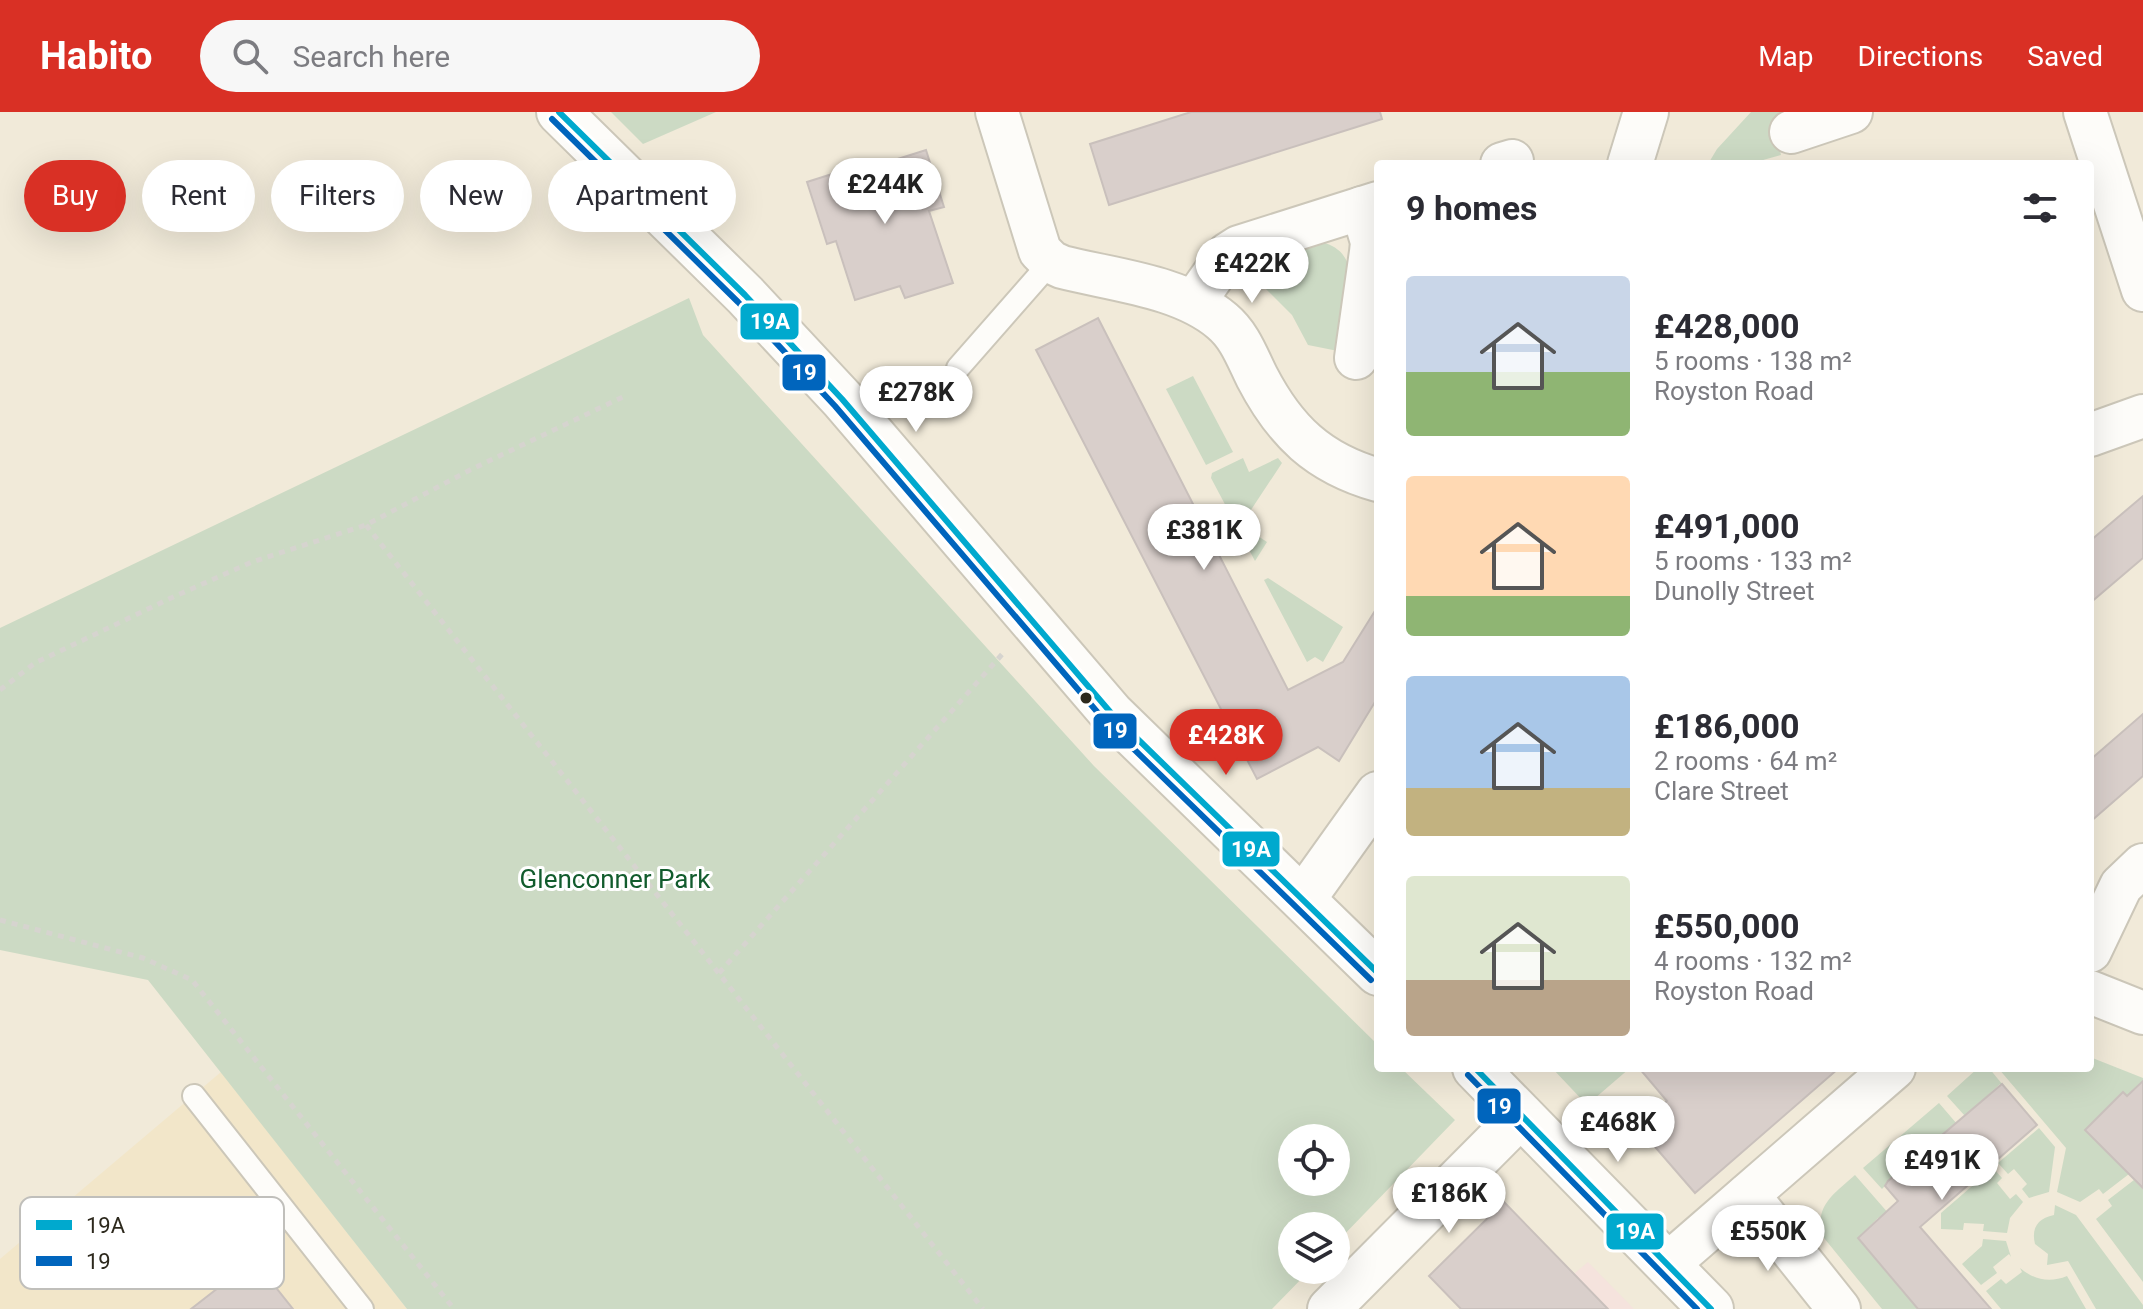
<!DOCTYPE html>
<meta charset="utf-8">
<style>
body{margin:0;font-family:Roboto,sans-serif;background:#f7f7f7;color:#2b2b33;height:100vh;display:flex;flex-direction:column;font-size:30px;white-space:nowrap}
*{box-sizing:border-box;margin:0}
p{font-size:26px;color:#7c7c81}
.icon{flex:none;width:44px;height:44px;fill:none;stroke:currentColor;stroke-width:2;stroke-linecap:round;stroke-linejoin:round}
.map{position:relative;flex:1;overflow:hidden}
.panel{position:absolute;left:1374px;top:48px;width:720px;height:912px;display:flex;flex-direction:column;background:#fff;border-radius:8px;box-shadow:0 8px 32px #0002}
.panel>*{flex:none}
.banner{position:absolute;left:24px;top:48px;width:760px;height:72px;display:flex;gap:16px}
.tools{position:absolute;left:1278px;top:1012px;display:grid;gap:16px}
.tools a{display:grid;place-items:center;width:72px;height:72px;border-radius:50%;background:#fff;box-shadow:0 8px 32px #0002;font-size:40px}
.price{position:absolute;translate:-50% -68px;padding:0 18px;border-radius:28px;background:#fff;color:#222;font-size:26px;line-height:52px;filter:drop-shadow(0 2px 4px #0008)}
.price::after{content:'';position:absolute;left:50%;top:48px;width:24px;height:18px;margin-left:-12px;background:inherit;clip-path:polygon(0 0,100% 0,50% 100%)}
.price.selected{background:#d93025;color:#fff}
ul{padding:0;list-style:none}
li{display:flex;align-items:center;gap:24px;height:200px;padding:0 32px}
li span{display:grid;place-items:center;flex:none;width:224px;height:160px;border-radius:8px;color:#555}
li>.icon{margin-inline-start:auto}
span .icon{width:96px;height:96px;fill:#fffc;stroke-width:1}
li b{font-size:34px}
h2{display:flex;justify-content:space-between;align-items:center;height:96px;padding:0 32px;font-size:34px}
.chip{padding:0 28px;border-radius:36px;background:#fff;box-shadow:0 8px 32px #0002;font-size:28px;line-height:72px}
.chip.selected{background:#d93025;color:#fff}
header{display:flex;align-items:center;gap:48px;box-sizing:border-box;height:112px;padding:0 40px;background:#d93025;color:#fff}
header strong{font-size:38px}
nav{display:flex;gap:44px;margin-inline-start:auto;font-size:28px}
.search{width:560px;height:72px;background:#f7f7f7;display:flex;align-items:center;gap:20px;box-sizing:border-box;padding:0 28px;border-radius:44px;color:#7c7c81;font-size:30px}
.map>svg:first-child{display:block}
.built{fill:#f2e6c9}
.education{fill:#f5e3dd}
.green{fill:#ccdac4;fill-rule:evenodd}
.building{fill:#d9cfcb;stroke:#c9c0bc;stroke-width:2}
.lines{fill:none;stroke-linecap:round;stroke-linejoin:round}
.service-casing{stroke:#ccc7b9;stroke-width:26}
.minor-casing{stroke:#ccc7b9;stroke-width:46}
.tertiary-casing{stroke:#ccc7b9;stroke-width:48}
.path{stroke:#d6d4cf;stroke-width:5;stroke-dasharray:6 6;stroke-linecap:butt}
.service{stroke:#fdfcf9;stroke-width:22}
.minor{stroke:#fdfcf9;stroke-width:42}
.tertiary{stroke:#fdfcf9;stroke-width:44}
.bus-1-casing{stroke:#fff;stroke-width:12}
.bus-2-casing{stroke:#fff;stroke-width:12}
.bus-1{stroke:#00a9ce;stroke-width:6}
.bus-2{stroke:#0065bd;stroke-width:6}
.bus-dot{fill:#2d291d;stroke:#fff;stroke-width:3}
.labels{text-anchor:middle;stroke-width:6;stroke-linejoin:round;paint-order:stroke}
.park-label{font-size:26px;fill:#125c2d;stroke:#fff}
.key{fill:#fff;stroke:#c0bfbb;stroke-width:2}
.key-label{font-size:22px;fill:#2d291d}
.line-badge{stroke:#fff;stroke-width:3}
.badge-label{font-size:22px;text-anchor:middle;font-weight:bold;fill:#fff}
</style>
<header>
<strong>Habito</strong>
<div class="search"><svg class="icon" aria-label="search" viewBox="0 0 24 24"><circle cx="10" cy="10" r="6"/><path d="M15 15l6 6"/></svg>Search here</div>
<nav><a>Map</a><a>Directions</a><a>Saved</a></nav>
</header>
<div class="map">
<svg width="2143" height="1197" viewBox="0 0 2143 1197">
<rect width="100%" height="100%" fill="#f1ead9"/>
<!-- built -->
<polygon class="built" points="221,960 407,1197 0,1197 0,1147"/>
<!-- education -->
<polygon class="education" points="1588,1150 1634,1197 1532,1197"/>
<!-- green -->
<g class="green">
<polygon points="611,0 716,0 643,32"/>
<polygon points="1751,0 1796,0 1772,8 1781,43 1749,52 1708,52 1717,37"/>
<path d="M1322 130C1338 135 1346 142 1350 159L1338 239 1308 233 1292 203 1261 172 1281 142Z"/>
<path d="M689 186 703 223 1094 654 1378 933V956H1401L1455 1008 1336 1131V1114H1292V1158H1310L1272 1197H407L148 868 0 838V516ZM1292 1026H1336V1070H1292Z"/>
<polygon points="1193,264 1233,340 1206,353 1166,277"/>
<polygon points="1243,346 1249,360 1278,346 1282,351 1241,413 1267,430 1255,449 1211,366 1212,361"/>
<polygon points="1268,466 1343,515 1323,550 1315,545 1307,550 1264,468"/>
<polygon points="2090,945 2143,966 2143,993 2131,981 2127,984 2123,980 2085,1018 2129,1062 2103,1082 2099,1077 2080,1090 2057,1080 2066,1036 1998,956 2090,956"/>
<polygon points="1552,956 1630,956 1587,993"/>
<polygon points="1978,956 1989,956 2002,972 2000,972 1965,1004 1947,984"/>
<polygon points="1939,991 1957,1012 1920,1041 1922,1043 1901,1057 1882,1077 1863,1056"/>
<polygon points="2039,1016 2055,1035 2049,1080 2029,1086 2022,1077 2027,1072 2014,1057 2008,1062 1998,1051"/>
<polygon points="1993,1056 2002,1066 1997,1071 2010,1087 2016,1082 2023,1090 2010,1106 2007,1121 1983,1119 1984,1112 1964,1111 1963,1118 1941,1117 1941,1101"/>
<path d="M1855 1063 1889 1102 1878 1106 1865 1119 1901 1178 1920 1197H1882L1824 1126C1812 1095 1834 1082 1855 1063Z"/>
<polygon points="2134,1068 2143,1077 2143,1170 2096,1107 2112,1094 2108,1088"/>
<path d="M2055 1093 2076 1103 2143 1193V1197H2096L2068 1149 2047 1153 2048 1142 2035 1132C2031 1116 2038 1106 2054 1103Z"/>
<polygon points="1983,1127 2006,1129 2011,1145 2009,1142 1993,1155 1997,1161 1981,1173 1962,1152 1982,1134"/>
<path d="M2020 1156C2034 1168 2050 1171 2067 1164L2086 1197H2001L1986 1179 2001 1167 2006 1172 2022 1160Z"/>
</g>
<!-- building -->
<g class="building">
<polygon points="1191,0 1380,0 1382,7 1109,93 1090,32"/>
<polygon points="926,38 944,95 929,99 953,171 905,186 900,174 855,188 836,129 827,132 807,70 851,56 853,61"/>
<polygon points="1098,206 1288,578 1343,550 1378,494 1378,585 1339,649 1318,635 1257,667 1036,238"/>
<polygon points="2143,384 2143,446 2090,491 2090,429"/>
<polygon points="2143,602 2143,664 2090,710 2090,648"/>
<polygon points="1639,956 1839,956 1695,1081 1637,1014 1667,989"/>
<polygon points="2143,969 2143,1076 2085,1018 2123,980 2127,984"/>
<polygon points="2002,972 2037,1013 1920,1115 1991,1197 1918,1197 1858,1126 1898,1089 1885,1074 1888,1069"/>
<polygon points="1504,1090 1608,1197 1461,1197 1429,1164"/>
<polygon points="254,1148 293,1197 191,1197"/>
</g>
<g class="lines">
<defs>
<g id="service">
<polyline points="958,256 1051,150"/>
<polyline points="194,984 362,1197"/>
</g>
<g id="minor">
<path d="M997 0 1040 139 1051 150 1062 155C1113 168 1181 174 1222 209 1240 224 1247 245 1257 265 1285 319 1318 351 1378 368"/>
<polyline points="2085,0 2143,178"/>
<polyline points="1791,20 1851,0"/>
<polyline points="1502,52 1512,49"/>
<polyline points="1194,190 1228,142 1239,135 1378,91"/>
<polyline points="1356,246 1371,140 1372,130 1362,96"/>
<polyline points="2090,323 2143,304"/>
<polyline points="2090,839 2121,774 2143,753"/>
<polyline points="2090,880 2143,901"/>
<polyline points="1748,1083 1839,1197"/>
<polyline points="1668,1152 1894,956"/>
<polyline points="1329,1197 1522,1003"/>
</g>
<g id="tertiary">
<polyline points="559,0 745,183 842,287 1112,602 1378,861"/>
<polyline points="1630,52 1646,0"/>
<polyline points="1303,787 1378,682"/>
<polyline points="1475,956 1711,1197"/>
</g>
</defs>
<!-- service casing -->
<use href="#service" class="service-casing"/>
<!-- minor casing -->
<use href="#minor" class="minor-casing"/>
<!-- tertiary casing -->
<use href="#tertiary" class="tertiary-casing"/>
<!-- path -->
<g class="path">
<polyline points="366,413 983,1197"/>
<polyline points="0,578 35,551 171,486 252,450 366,413 470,358 627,283"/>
<polyline points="0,808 143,846 192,868 454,1197"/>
<polyline points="719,861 1005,539"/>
</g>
<!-- service -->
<use href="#service" class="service"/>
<!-- minor -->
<use href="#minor" class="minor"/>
<!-- tertiary -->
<use href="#tertiary" class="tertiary"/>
<defs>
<g id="bus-1">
<polyline points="559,0 745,183 842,287 1112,602 1378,861"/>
<polyline points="1475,956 1711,1197"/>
</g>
<g id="bus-2">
<polyline points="552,7 738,190 835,294 1105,609 1371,868"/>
<polyline points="1468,963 1697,1197"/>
</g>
</defs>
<!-- bus-1 casing -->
<use href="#bus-1" class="bus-1-casing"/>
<!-- bus-2 casing -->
<use href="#bus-2" class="bus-2-casing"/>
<!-- bus-1 -->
<use href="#bus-1" class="bus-1"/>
<!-- bus-2 -->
<use href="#bus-2" class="bus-2"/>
</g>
<!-- markers -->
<circle class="bus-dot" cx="1086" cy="586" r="7"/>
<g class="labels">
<!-- park labels -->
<g class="park-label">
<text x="615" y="776">Glenconner Park</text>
</g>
</g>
<!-- legend -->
<rect x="20" y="1085" width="264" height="92" rx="12" class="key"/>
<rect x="36" y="1108" width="36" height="10" fill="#00a9ce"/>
<rect x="36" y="1144" width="36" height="10" fill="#0065bd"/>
<g class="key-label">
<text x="86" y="1121">19A</text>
<text x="86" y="1157">19</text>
</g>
<g class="line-badge">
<rect x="739" y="190" width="61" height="39" rx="8" fill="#00a9ce"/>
<rect x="781" y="241" width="46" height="39" rx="8" fill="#0065bd"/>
<rect x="1092" y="600" width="46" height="38" rx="8" fill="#0065bd"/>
<rect x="1221" y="718" width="60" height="38" rx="8" fill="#00a9ce"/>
<rect x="1476" y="975" width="46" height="38" rx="8" fill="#0065bd"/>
<rect x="1605" y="1100" width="60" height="39" rx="8" fill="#00a9ce"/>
</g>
<g class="badge-label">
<text x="770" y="217">19A</text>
<text x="804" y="268">19</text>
<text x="1115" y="626">19</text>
<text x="1251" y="745">19A</text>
<text x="1499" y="1002">19</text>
<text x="1635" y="1127">19A</text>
</g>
</svg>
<div class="tools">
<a><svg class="icon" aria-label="locate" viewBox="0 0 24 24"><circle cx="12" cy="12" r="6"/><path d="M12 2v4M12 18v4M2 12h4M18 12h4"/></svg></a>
<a><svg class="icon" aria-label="layers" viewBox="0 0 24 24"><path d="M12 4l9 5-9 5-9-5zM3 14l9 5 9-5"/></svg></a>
</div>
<b class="price" style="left:885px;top:114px">£244K</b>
<b class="price" style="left:1252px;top:193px">£422K</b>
<b class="price" style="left:916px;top:322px">£278K</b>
<b class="price" style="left:1204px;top:460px">£381K</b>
<b class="price selected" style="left:1226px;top:665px">£428K</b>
<b class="price" style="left:1618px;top:1052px">£468K</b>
<b class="price" style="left:1942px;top:1090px">£491K</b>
<b class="price" style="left:1449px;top:1123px">£186K</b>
<b class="price" style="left:1768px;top:1161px">£550K</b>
<div class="banner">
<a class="chip selected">Buy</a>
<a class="chip">Rent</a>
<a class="chip">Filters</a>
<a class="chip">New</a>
<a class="chip">Apartment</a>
</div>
<section class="panel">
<h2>9 homes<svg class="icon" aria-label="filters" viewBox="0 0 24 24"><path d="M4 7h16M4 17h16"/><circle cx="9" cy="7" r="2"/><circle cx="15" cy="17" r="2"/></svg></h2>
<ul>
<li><span style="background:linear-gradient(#c9d6e8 60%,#8fb573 0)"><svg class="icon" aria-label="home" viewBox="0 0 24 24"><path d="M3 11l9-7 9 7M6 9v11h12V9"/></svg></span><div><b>£428,000</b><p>5 rooms · 138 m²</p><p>Royston Road</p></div></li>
<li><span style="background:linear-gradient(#ffd9b3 75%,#8fb573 0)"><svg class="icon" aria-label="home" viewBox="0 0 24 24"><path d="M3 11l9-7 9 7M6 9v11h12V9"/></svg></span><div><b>£491,000</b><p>5 rooms · 133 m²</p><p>Dunolly Street</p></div></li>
<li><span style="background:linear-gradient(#a9c7e8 70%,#c2b280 0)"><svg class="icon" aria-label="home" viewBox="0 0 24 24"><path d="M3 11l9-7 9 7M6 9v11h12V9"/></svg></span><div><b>£186,000</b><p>2 rooms · 64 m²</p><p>Clare Street</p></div></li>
<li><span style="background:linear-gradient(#dfe7d0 65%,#b9a48a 0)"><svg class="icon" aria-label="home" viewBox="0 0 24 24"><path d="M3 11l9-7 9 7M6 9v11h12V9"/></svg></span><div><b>£550,000</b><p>4 rooms · 132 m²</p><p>Royston Road</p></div></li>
</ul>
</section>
</div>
